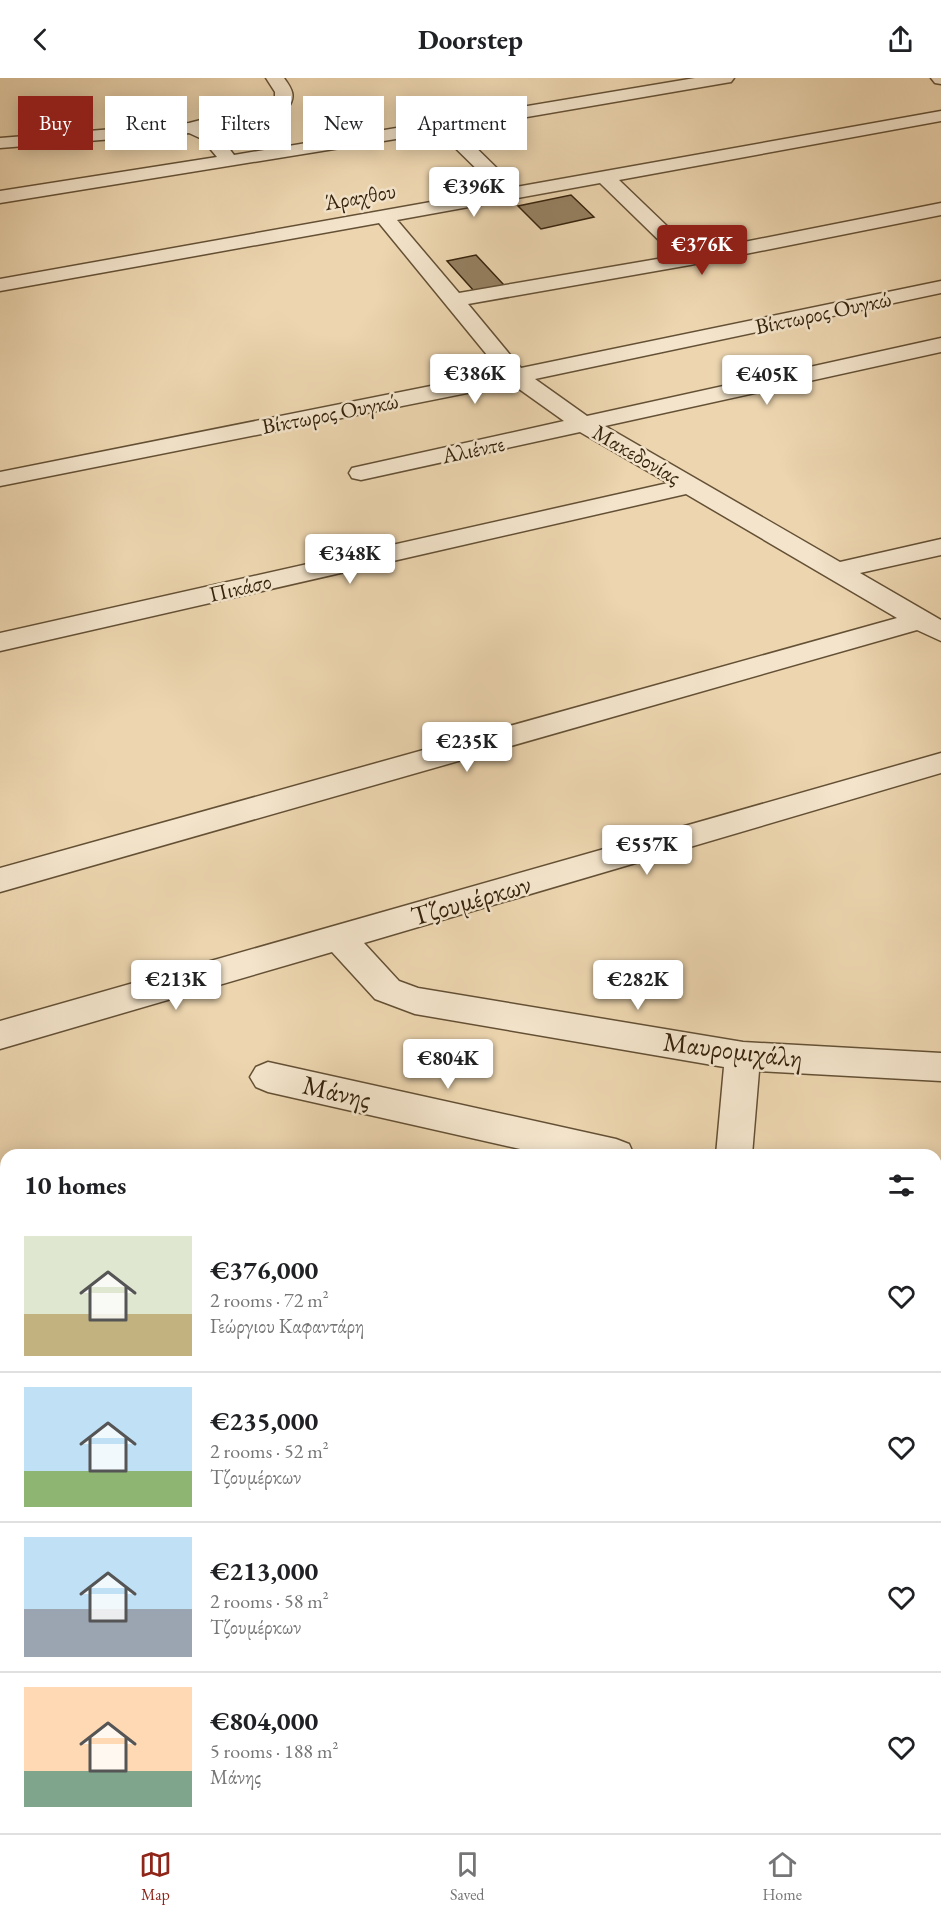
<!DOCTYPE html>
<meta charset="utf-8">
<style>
body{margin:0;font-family:"EB Garamond",serif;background:#f2f2f2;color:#202124;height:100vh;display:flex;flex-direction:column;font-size:22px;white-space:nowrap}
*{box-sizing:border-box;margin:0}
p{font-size:20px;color:#757577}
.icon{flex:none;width:33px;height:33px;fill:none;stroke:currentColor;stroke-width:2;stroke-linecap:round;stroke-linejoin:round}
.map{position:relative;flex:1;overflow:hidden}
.drawer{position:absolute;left:0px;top:1071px;width:942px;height:684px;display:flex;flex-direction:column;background:#fff;border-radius:18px 18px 0 0;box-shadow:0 3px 15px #0003}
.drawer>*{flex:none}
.banner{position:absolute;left:18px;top:18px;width:600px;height:54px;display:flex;gap:12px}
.price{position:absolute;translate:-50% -51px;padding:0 14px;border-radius:6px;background:#fff;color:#222;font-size:20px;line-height:39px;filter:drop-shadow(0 2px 3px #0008)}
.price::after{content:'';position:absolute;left:50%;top:36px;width:18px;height:14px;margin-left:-9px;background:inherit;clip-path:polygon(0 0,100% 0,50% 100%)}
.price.current{background:#8f2418;color:#fff}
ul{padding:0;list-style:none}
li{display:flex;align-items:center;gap:18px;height:150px;padding:0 24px}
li+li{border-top:2px solid #e0e0e0}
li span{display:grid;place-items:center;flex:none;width:168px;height:120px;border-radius:0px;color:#555}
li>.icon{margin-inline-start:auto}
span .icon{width:72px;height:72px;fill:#fffc;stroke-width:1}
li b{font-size:26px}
h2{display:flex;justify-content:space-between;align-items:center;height:72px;padding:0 24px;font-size:26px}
.pill{padding:0 21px;border-radius:0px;background:#fff;box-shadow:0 3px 15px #0003;font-size:21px;line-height:54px}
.pill.current{background:#8f2418;color:#fff}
header{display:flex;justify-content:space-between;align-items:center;height:78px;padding:0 24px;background:#fff;font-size:27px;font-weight:700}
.dock{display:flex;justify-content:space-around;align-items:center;height:84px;border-top:2px solid #e0e0e0;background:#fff;font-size:16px;color:#757577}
.dock a{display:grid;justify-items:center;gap:3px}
.dock .current{color:#8f2418}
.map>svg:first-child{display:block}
.building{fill:#958061;stroke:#36230c;stroke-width:1.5}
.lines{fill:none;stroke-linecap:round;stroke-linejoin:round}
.minor-casing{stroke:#645035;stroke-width:3}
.minor{fill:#f3e4cb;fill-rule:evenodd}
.labels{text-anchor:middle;stroke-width:5;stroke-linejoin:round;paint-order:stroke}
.far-street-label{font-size:22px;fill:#36230c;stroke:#f3e4cb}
.street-label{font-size:27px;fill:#36230c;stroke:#f3e4cb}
</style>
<header><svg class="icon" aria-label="back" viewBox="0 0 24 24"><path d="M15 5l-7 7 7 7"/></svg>Doorstep<svg class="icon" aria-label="share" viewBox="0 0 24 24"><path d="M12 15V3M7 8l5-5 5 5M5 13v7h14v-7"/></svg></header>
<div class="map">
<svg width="941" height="1755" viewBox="0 0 941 1755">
<rect width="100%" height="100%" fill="#ecd5af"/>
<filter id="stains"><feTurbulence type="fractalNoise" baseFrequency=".00333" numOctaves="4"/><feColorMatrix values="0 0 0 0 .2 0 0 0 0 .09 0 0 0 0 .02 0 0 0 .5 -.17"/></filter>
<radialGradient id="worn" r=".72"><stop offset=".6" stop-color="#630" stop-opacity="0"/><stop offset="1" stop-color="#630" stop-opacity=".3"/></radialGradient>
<!-- building -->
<g class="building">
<polygon points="571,117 594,139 541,151 518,128"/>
<polygon points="476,177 504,207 474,213 447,183"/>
<polygon points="0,1300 6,1303 6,1364 0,1362"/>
<polygon points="6,1368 6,1395 0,1392 0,1378"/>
</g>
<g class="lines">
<defs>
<g id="minor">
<path d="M266 0H284C292 11 297 19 287 31L210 50 219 57 234 77 695 0H734L731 4 725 5 457 51 516 109 941 33V43L619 102 694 174 941 125V137L690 187 468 226 521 290 941 203V215L535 301 587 338 941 260V274L605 348 840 484 941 461V477L860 495 941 542V563L917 552 0 814V790L897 540 686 416 0 573V555L668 405 580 354 361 402 352 400 349 395 352 390 361 388 564 343 512 306 0 408V394L501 294 379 145 0 213V201L498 112 439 54 0 125V113L217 79 202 61 189 55 0 70V60L189 45 275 23V14ZM600 105 675 178 459 215 397 142Z"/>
<polygon points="931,0 941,0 941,6 935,5"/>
<polygon points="941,675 941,695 364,865 399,903 418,910 743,964 941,975 941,1003 759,993 752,1077 716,1077 724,989 415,936 375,921 332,874 0,971 0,943"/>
<polygon points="268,984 616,1061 629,1066 634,1077 547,1077 268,1014 256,1009 250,999 256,989"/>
<polygon points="936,1132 941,1133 941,1167 936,1166"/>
<polygon points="0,1187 6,1189 6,1226 0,1224"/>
<polygon points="936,1574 941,1576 941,1622 936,1620"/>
</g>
</defs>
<!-- minor casing -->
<use href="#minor" class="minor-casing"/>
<!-- minor -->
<use href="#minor" class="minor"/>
</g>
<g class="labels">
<!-- far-street labels -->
<g class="far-street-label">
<text transform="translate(360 118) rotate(-10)" y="8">Άραχθου</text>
<text transform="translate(823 234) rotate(-12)" y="8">Βίκτωρος Ουγκώ</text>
<text transform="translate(330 335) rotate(-11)" y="8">Βίκτωρος Ουγκώ</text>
<text transform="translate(473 371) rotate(-12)" y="8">Αλιέντε</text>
<text transform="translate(637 376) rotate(30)" y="8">Μακεδονίας</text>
<text transform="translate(240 509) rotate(-13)" y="8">Πικάσο</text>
</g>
<!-- street labels -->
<g class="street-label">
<text transform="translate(471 822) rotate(-16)" y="9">Τζουμέρκων</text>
<text transform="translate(733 972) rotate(7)" y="9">Μαυρομιχάλη</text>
<text transform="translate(337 1014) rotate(13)" y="9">Μάνης</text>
</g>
</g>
<rect width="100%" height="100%" filter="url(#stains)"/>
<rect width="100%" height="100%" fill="url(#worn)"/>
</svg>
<b class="price" style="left:474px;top:140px">€396K</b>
<b class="price current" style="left:702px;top:198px">€376K</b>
<b class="price" style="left:475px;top:327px">€386K</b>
<b class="price" style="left:767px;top:328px">€405K</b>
<b class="price" style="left:350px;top:507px">€348K</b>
<b class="price" style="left:467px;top:695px">€235K</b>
<b class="price" style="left:647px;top:798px">€557K</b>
<b class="price" style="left:176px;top:933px">€213K</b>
<b class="price" style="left:638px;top:933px">€282K</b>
<b class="price" style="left:448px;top:1012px">€804K</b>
<div class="banner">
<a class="pill current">Buy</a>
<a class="pill">Rent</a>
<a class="pill">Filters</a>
<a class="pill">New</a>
<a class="pill">Apartment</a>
</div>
<section class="drawer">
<h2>10 homes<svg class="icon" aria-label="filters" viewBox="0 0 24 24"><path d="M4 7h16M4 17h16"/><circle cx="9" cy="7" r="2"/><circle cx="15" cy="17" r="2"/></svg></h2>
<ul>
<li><span style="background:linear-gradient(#dfe7d0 65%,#c2b280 0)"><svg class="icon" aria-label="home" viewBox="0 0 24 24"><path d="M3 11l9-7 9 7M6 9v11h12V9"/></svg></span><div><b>€376,000</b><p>2 rooms · 72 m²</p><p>Γεώργιου Καφαντάρη</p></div><svg class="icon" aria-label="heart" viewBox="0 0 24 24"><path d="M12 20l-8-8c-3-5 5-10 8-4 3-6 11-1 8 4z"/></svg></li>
<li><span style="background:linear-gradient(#bfe0f5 70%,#8fb573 0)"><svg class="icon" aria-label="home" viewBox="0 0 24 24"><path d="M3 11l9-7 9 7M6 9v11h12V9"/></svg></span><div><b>€235,000</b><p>2 rooms · 52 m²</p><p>Τζουμέρκων</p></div><svg class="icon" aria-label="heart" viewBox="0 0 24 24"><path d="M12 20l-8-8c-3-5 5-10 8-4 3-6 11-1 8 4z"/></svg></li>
<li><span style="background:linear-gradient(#bfe0f5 60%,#9aa5b1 0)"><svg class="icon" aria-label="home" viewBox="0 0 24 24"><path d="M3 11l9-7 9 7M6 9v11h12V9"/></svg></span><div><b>€213,000</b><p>2 rooms · 58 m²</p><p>Τζουμέρκων</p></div><svg class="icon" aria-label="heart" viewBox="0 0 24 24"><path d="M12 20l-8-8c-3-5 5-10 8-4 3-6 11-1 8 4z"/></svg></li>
<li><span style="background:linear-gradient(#ffd9b3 70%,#7fa58c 0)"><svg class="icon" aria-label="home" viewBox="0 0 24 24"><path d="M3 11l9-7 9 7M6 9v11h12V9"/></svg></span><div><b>€804,000</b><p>5 rooms · 188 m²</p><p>Μάνης</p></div><svg class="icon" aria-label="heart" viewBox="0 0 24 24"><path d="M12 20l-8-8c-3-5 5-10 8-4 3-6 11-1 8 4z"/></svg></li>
</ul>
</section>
</div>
<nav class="dock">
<a class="current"><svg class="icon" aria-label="map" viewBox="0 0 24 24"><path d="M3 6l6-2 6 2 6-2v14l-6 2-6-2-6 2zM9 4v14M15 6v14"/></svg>Map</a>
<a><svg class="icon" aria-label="saved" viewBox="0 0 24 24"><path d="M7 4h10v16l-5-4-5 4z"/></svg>Saved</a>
<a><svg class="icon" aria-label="home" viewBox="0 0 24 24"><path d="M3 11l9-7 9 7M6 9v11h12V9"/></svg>Home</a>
</nav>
